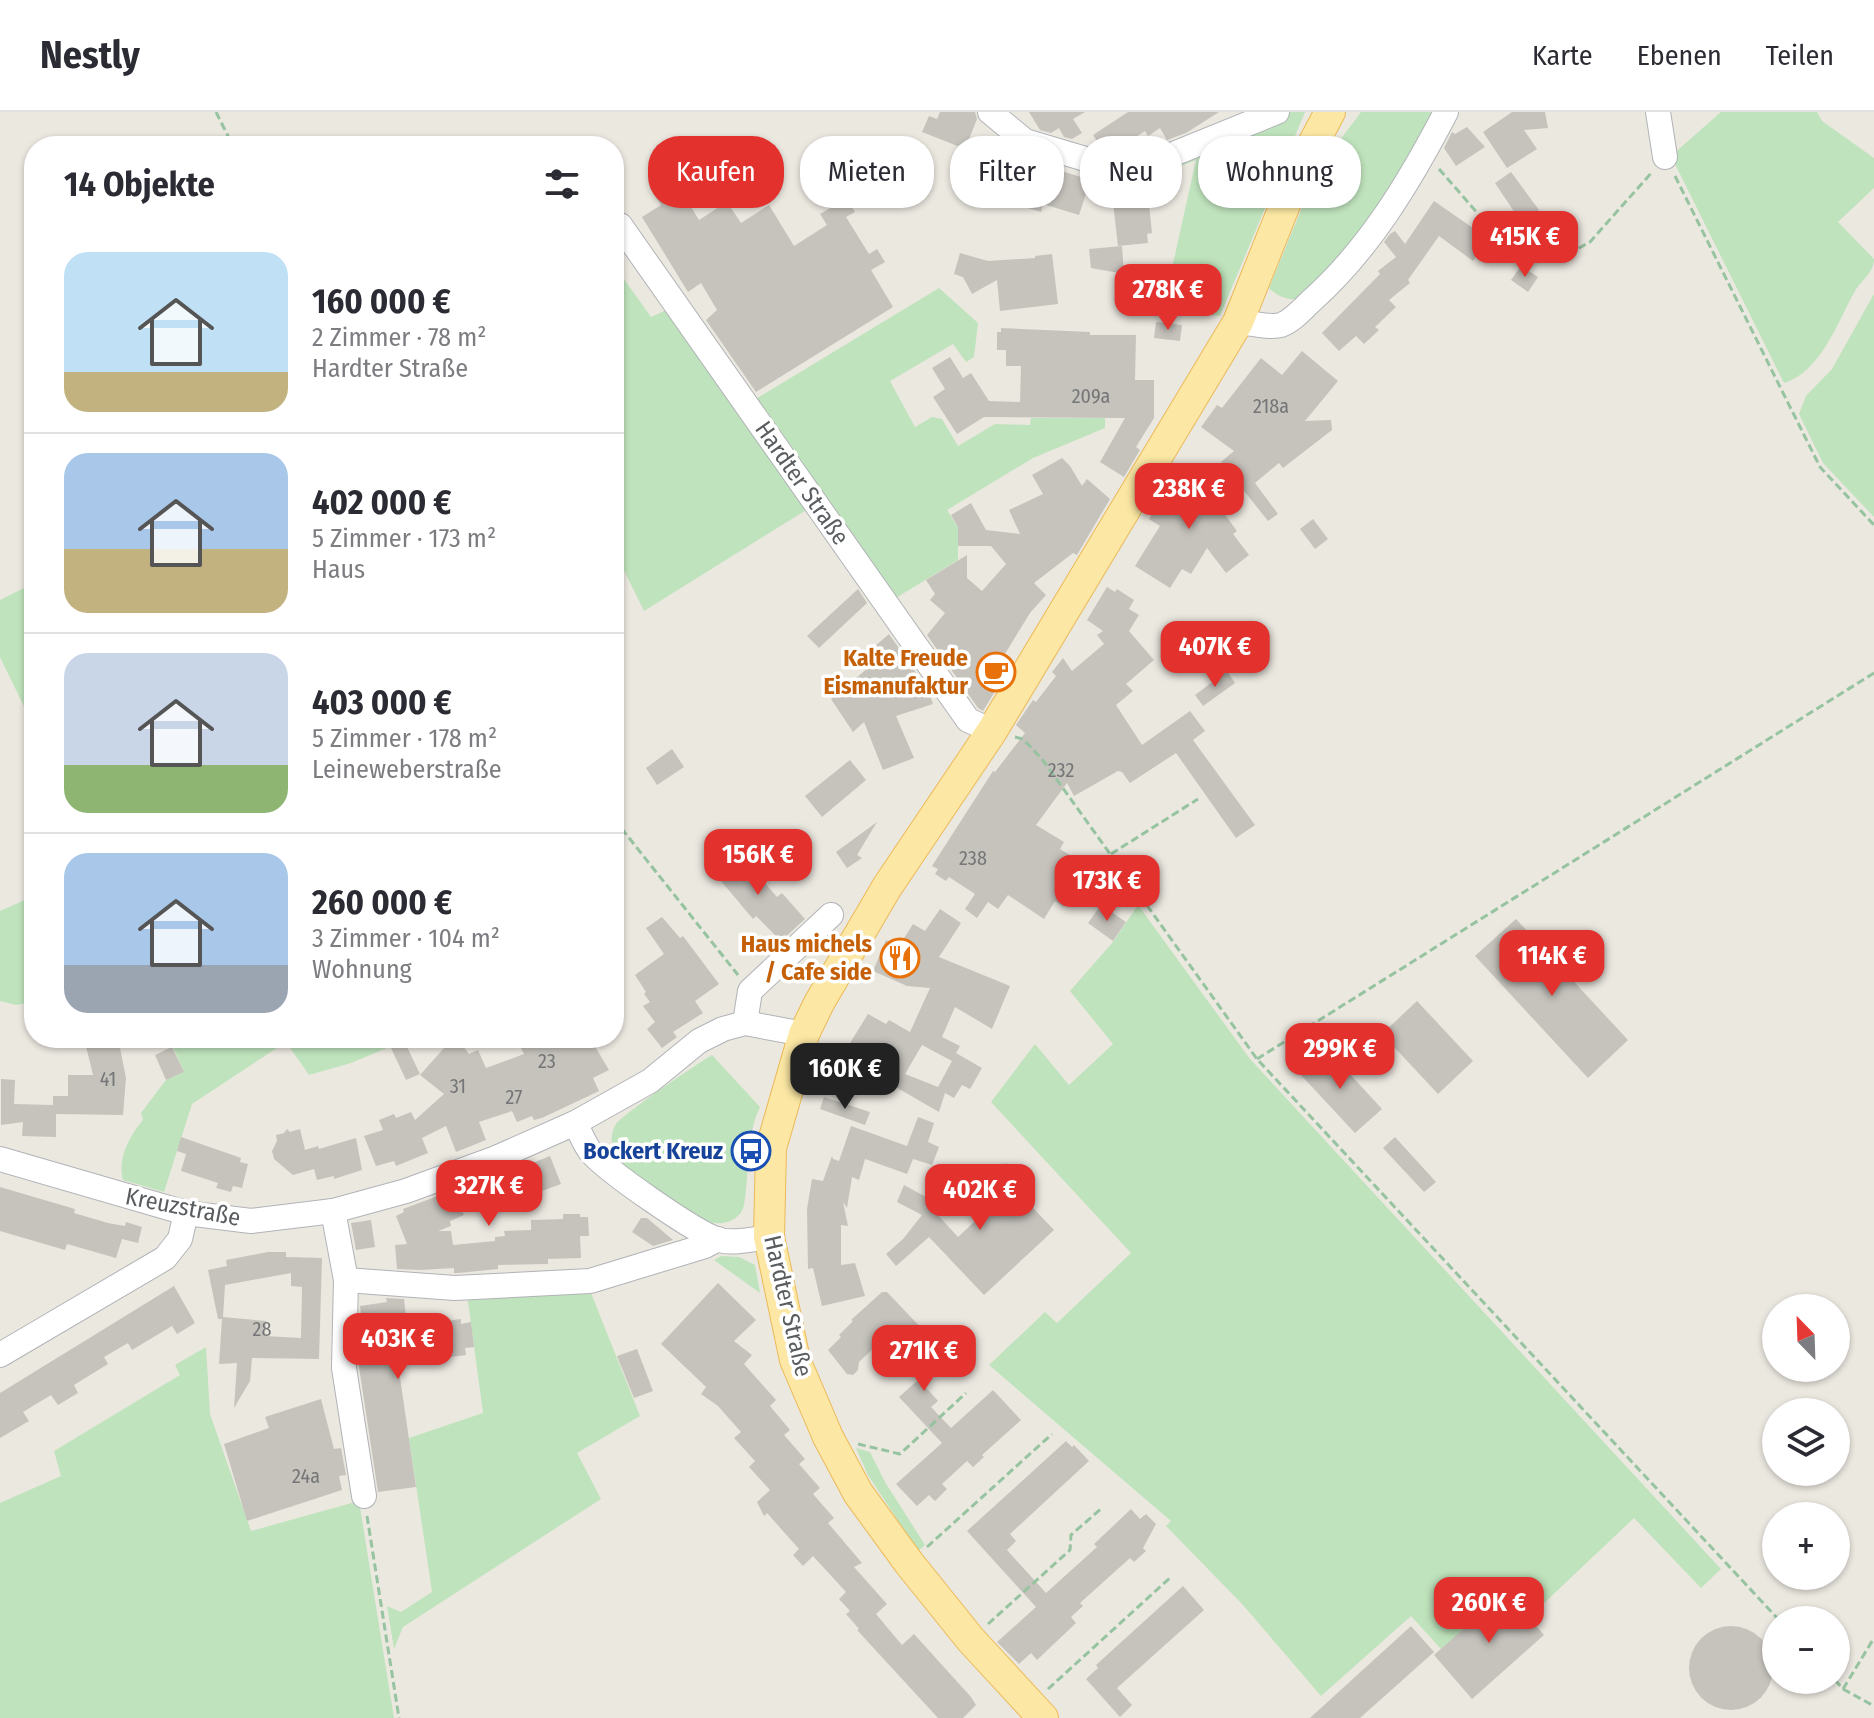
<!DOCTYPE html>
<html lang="de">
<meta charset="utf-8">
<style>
body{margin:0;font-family:"Fira Sans Condensed",sans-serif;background:#f2f2f3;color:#2b2b33;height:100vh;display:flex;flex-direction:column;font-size:30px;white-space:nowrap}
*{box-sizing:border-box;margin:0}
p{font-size:26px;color:#7c7c81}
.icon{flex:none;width:44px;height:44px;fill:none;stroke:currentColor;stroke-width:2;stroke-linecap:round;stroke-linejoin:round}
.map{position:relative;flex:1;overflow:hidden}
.drawer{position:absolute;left:24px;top:24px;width:600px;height:912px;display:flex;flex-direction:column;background:#fff;border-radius:32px;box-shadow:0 2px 6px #0004}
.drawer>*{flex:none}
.top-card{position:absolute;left:648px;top:24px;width:760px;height:72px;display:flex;gap:16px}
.needle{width:52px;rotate:337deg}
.buttons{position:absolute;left:1762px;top:1182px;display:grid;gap:16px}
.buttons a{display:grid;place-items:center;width:88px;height:88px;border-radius:50%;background:#fff;box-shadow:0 2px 6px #0004;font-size:40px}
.price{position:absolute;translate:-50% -68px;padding:0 18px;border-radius:16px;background:#e3312e;color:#fff;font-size:26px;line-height:52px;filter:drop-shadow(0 2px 4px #0008)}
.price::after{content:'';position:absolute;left:50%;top:48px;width:24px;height:18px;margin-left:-12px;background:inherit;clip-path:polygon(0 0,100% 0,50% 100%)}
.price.current{background:#222;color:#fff}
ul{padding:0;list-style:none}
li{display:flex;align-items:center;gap:24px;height:200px;padding:0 40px}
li+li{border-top:2px solid #e1e1e2}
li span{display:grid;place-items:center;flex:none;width:224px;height:160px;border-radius:24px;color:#555}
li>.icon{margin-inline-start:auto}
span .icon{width:96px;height:96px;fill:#fffc;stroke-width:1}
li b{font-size:34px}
h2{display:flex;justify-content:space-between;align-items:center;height:96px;padding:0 40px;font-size:34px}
.tag{padding:0 28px;border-radius:32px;background:#fff;box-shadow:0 2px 6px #0004;font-size:28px;line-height:72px}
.tag.current{background:#e3312e;color:#fff}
header{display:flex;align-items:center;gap:48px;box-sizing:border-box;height:112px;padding:0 40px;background:#fff;border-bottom:2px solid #e1e1e2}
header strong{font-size:38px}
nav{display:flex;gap:44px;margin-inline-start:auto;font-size:28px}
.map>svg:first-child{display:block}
.green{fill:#bfe3bc}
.building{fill:#c6c3bd;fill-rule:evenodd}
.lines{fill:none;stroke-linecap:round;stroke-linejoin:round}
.minor-casing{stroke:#b1b3b7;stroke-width:26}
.major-casing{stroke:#ecb958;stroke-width:32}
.path{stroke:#96c3a0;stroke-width:3;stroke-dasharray:8 4;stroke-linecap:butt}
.minor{stroke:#fff;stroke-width:24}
.major{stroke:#fce8a4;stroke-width:30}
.labels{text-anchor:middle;stroke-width:7;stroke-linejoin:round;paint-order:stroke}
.number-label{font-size:20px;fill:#747677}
.street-label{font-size:24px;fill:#595d60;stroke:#fff}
.food-label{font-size:24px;font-weight:bold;fill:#c56008;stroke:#fff;text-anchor:end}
.transit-label{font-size:24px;font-weight:bold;fill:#164399;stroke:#fff;text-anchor:end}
</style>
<header>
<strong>Nestly</strong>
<nav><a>Karte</a><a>Ebenen</a><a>Teilen</a></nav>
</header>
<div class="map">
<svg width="1874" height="1606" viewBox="0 0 1874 1606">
<rect width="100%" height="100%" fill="#ebe8e0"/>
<!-- green -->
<g class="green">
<polygon points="1290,0 1305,0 1220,204 1163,197 1196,48 1141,70 1129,66"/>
<path d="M1361 0H1433C1417 28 1403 59 1385 86 1373 103 1312 182 1296 187 1287 189 1274 182 1269 176L1317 59Z"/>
<path d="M1721 0H1817L1822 9 1874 46V76L1838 110 1874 147C1874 160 1862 168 1855 179 1838 209 1821 260 1784 271L1671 44Z"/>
<polygon points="614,153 651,205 671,196 811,395 644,499 614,438"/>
<polygon points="939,176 978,211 974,245 966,250 953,232 890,269 915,315 932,305 942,307 958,334 995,312 1030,313 1031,306 1105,306 1105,316 1033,346 947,398 958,415 958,448 891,489 751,290"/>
<polygon points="1874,182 1874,405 1823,351 1799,302 1806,284 1832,257"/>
<polygon points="34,471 34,615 0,545 0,488"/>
<polygon points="34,784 34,890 16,893 0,889 0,799"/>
<polygon points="1138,793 1250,947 1721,1457 1701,1476 1634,1406 1542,1493 1537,1488 1524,1500 1506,1479 1441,1537 1411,1504 1321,1584 1243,1493 1166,1414 1171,1409 989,1253 1045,1200 1057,1211 1131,1141 991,990 1035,932 1069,973 1113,932 1070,879 1113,830"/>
<path d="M169 926H391L394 933 351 951 309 963 286 930 192 992 164 1080 123 1068C117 1047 130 1023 143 1008L141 1001 166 968 184 960Z"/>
<path d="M712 943 760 995C745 1026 750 1060 744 1093 741 1108 724 1114 710 1110 690 1105 641 1066 622 1053 612 1041 608 1025 616 1012 622 1003 698 951 712 943Z"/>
<polygon points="721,1144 739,1145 755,1153 760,1181 714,1148"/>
<polygon points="589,1176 640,1304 577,1341 601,1387 403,1515 394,1537 387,1494 401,1500 432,1480 409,1326 483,1301 467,1182"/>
<polygon points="206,1235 210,1302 251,1419 359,1389 394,1606 0,1606 0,1391 61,1364 54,1339 180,1263 175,1253"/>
<polygon points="856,1336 870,1340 885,1370 925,1433 918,1439 868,1363"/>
</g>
<!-- building -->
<g class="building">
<polygon points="940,0 975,0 977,7 965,37 922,20 929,4 937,7"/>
<polygon points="1029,0 1085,0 1073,7 1082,21 1072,27 1064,25 1059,16 1051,21 1040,18"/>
<polygon points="1128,0 1219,0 1186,21 1167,28 1160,16 1148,24 1145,19 1113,40 1102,36 1093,23"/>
<polygon points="1512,0 1545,0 1548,16 1524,18 1537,37 1507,56 1483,20"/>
<polygon points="1467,15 1485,35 1456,54 1444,36 1452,20 1455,22"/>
<polygon points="976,33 1091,68 1089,64 1135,77 1135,84 1148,83 1152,121 1147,122 1148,131 1118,134 1113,91 1086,82 1079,103 1043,92 1041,100 1011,91 1010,94 994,90 996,84 959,74"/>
<polygon points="1511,60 1539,98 1521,115 1511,104 1515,101 1495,71"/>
<polygon points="670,74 676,84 682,80 699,108 727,90 741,111 769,93 794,134 827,113 820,102 847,86 855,100 846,105 869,142 877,137 885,150 871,158 893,195 756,280 706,208 717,198 701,171 688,180 642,105 661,93 655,84"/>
<polygon points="1434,89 1483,123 1477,132 1483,135 1473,149 1439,124 1408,168 1410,171 1389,188 1396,195 1375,215 1379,218 1364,232 1356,224 1339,239 1322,221 1380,162 1378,159 1396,145 1384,130 1390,122 1395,119 1405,132"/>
<polygon points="1122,134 1124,162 1091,156 1089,137"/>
<polygon points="960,141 988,149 1035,146 1035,144 1052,142 1058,192 1000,199 997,168 972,182 963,165 954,162"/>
<polygon points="1521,154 1538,165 1528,180 1511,168"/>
<polygon points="1156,210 1182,213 1180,229 1154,226"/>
<polygon points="1001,216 1090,220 1090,223 1136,223 1135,268 1154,268 1154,306 1136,335 1140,338 1124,365 1100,350 1125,306 984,305 957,322 933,285 945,277 932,256 950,245 963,266 971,261 989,289 1020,290 1021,254 1006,254 1006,238 997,238 997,220 1001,220"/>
<polygon points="1302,239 1338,269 1305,309 1331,308 1332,318 1283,356 1279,351 1255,371 1278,402 1268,409 1221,350 1234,339 1201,315 1217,293 1222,296 1261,246 1282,263"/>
<polygon points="1062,346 1070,354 1082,374 1087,367 1110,387 1077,443 1073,441 1034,471 1046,483 1030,501 1000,550 1009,556 983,599 978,596 927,523 945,501 930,488 935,482 926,468 967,443 967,466 982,479 1006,452 991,434 958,434 958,415 951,403 971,391 986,418 1020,422 1009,398 1043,382 1032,363"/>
<polygon points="1180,351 1202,364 1199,368 1237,419 1233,422 1249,443 1226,461 1207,436 1191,462 1182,457 1170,476 1135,454 1160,414 1149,407"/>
<polygon points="1313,407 1328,427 1315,437 1300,417"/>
<polygon points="1107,475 1115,480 1117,477 1134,488 1129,497 1139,503 1129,519 1154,548 1126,572 1133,579 1116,593 1142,633 1190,599 1205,619 1193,628 1255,713 1236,726 1176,641 1130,671 1122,660 1118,659 1074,684 1067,671 1036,713 1064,730 1060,737 1091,756 1073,784 1064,795 1055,789 1044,807 1008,783 998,797 988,790 977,806 965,797 975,782 949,765 946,769 935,762 938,757 932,754 993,659 995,660 1025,621 1016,613 1033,588 1036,590 1056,564 1052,560 1063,546 1072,559 1104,532 1097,523 1103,519 1087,508"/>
<polygon points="858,477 867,491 819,536 807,524"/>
<polygon points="889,522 928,578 933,592 896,604 914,646 883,658 864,610 853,620 831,587 874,551 866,542"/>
<polygon points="1208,524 1226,546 1213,556 1196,534"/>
<polygon points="1227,559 1235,571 1203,594 1195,583"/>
<polygon points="672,637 684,655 657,673 646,656"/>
<polygon points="850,648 866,668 822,705 805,684"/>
<polygon points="877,710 857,743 862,746 847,756 836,740"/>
<polygon points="738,740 777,785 782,781 805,807 781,829 756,804 753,807 716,763 721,759 715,752"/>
<polygon points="1101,793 1126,810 1113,829 1088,811"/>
<path d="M940 797 961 811 939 845 1010 874 992 917 955 895 942 925 960 934 956 941 982 956 970 977 962 973 954 986 945 981 939 1000 842 944 868 902 886 912 889 908 910 920 930 876 907 874 873 859 886 828 899 834 913 812 925 819ZM922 933 952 949 938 975 905 962Z"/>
<polygon points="662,805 680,826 683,824 719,872 695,889 703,901 673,920 677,925 662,936 647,917 655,910 643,894 650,890 644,882 646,880 635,863 664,842 646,816"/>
<polygon points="1516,807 1628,928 1588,966 1475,844"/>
<polygon points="1417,889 1473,949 1438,982 1382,922"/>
<polygon points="84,926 118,926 126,966 123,1003 56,1002 56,1025 22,1024 23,1010 1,1013 1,967 15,968 14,992 53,993 53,984 68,984 68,963 93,963"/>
<polygon points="453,926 457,926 469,942 478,938 486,956 524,942 516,926 590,926 609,958 593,966 599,979 542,1006 534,1008 532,1004 517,1010 512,999 479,1010 486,1028 456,1040 446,1014 422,1026 428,1041 396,1054 394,1049 376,1054 364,1024 383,1018 379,1008 394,1002 396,1006 411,1000 415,1008 444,982 420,963"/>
<polygon points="402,931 407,935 420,962 406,968 391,936"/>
<polygon points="172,935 184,960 166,968 155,943"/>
<polygon points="1326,936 1382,997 1355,1021 1299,961"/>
<polygon points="824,985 870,1000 865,1013 820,997"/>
<polygon points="918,1005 934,1011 928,1030 939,1035 932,1053 913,1047 907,1062 865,1047 859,1068 852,1065 847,1096 843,1090 848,1114 841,1113 841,1153 855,1151 865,1184 822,1194 813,1156 808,1157 807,1097 812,1067 823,1069 832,1044 833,1047 839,1049 851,1014 907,1034"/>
<polygon points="287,1017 290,1020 300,1017 305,1038 318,1034 319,1037 356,1026 362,1058 334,1067 334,1064 317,1068 314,1057 293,1063 274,1047 272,1039 277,1029 276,1023 284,1021"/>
<polygon points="181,1025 241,1046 240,1050 248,1052 242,1076 233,1074 231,1080 216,1076 218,1071 181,1059 186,1042 177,1039"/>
<polygon points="1395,1025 1436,1070 1424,1080 1383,1036"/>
<polygon points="550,1044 561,1072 515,1089 511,1080 462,1099 464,1103 450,1109 451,1114 438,1119 451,1119 453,1133 495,1129 495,1125 505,1124 504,1119 531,1118 531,1108 563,1107 563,1102 580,1102 580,1105 588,1105 589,1124 580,1124 581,1146 548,1147 548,1152 498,1153 498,1157 458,1161 454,1161 454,1156 421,1158 397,1157 395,1133 407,1132 396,1104 404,1100 403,1097 443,1082 444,1086"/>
<polygon points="1006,1051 1021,1067 1013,1075 1054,1118 1011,1158 984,1183 929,1125 896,1154 886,1142 903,1127 922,1103 897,1090 904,1073 928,1086 925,1089 958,1125 990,1095 976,1079"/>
<polygon points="0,1075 75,1097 74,1101 108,1111 125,1114 126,1110 142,1115 138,1131 122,1127 116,1146 67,1132 65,1138 0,1119"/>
<polygon points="641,1106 647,1106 673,1128 653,1134 632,1120"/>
<polygon points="371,1108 375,1135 356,1138 351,1111"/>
<path d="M268 1140H286V1145L322 1146 319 1247 252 1246 250 1269 234 1296 237 1251 219 1252 222 1207H218L208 1158 227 1154 226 1148ZM291 1161V1174L302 1175 301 1226 265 1224 266 1209 223 1205 225 1173Z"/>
<polygon points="718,1171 756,1208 734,1229 752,1243 744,1252 776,1288 770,1294 790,1318 784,1323 805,1347 799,1352 820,1376 813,1382 834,1406 828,1411 862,1451 854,1455 887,1492 876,1502 902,1533 914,1522 971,1585 976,1593 963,1606 938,1606 857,1518 859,1517 846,1502 850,1499 839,1487 846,1480 813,1444 803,1454 793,1443 799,1437 767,1401 764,1404 757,1390 770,1378 749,1355 755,1349 734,1326 741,1320 718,1294 701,1282 706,1275 661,1232"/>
<polygon points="174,1174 195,1211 177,1222 172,1214 132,1238 128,1231 104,1245 108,1252 74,1273 78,1281 58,1293 51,1283 23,1300 29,1309 0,1326 0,1281"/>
<polygon points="882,1180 887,1180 925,1220 927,1218 934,1226 940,1225 962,1249 951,1259 943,1250 921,1270 938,1289 931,1295 951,1316 993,1278 1021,1308 982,1343 984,1345 973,1355 967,1349 942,1372 947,1377 935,1389 929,1383 917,1394 896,1372 942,1331 899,1285 918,1268 886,1233 880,1238 876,1234 859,1250 858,1258 853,1263 847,1262 828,1238 841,1225 839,1223 853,1209 851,1208"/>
<polygon points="386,1186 404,1187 407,1214 461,1207 461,1212 471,1210 474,1235 465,1236 466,1243 412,1250 406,1228 395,1231 416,1375 378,1380 359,1255 360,1222 363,1221 360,1194 387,1190"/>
<polygon points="637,1237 653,1279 634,1286 617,1244"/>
<polygon points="321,1287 334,1337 341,1336 346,1363 339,1364 342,1378 247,1409 224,1332 269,1316 265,1305"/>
<polygon points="1066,1329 1072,1335 1074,1333 1089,1349 1010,1422 1016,1429 1007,1438 1046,1481 1097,1435 1094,1432 1131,1397 1140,1407 1146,1402 1156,1412 1143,1436 1146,1439 1134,1450 1130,1446 1080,1491 1083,1494 1071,1505 1076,1511 1037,1548 1031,1541 1019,1552 997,1530 1036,1495 967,1419"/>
<polygon points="1183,1474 1204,1498 1117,1576 1132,1593 1120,1605 1086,1567 1098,1556 1096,1553"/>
<polygon points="1506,1479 1544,1523 1472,1587 1434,1543"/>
<circle cx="1731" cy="1556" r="42"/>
<polygon points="1411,1514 1434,1540 1360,1606 1310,1606"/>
</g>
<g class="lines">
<defs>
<g id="minor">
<polyline points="990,0 1025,29 1129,60 1277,0"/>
<polyline points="1658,0 1665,45"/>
<polyline points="620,113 968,608 992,619"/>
<path d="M1238 210C1250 211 1270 216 1281 213 1292 209 1302 198 1310 190 1369 138 1410 69 1446 0"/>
<polyline points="745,911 750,879 831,803"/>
<path d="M575 1011C580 1020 584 1031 590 1039 605 1058 696 1121 719 1128 735 1132 753 1127 769 1125"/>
<polyline points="0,1047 186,1101 251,1109 333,1099 406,1079 496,1046 575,1011 650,969 699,929 723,917 745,911 804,922"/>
<polyline points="333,1099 346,1168 344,1256 364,1384"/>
<polyline points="346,1168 455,1176 590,1169 705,1134 718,1127"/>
<polyline points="0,1243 165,1146 180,1127 186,1101"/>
</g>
<polyline id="major" points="1043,1606 971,1528 909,1451 858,1381 828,1325 795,1248 769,1125 771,1036 804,922 819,891 887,775 992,619 1238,210 1298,60 1330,0"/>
</defs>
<!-- minor casing -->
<use href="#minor" class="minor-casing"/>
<!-- major casing -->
<use href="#major" class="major-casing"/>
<!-- path -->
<g class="path">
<polyline points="216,0 233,34"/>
<polyline points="1439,57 1508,136 1532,146 1561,146 1590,130 1653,59"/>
<polyline points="1675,64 1820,355 1874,413"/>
<polyline points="1015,625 1023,627 1042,647 1257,947 1779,1508"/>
<polyline points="614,707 738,863"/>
<polyline points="1111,742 1198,687"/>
<polyline points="1257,947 1874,561"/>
<polyline points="858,1332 900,1342 966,1281"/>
<polyline points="367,1404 399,1606"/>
<polyline points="927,1435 1052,1322"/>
<polyline points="988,1512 1070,1438 1071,1423 1102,1396"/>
<polyline points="1835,1568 1843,1577 1874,1594"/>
<polyline points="1048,1577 1172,1464"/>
<polyline points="1843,1577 1874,1526"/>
</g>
<!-- minor -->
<use href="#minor" class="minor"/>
<!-- major -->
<use href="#major" class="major"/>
</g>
<!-- icons -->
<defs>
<symbol id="cafe-ring" viewBox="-11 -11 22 22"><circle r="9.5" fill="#fff" stroke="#e8710a" stroke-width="1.5"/><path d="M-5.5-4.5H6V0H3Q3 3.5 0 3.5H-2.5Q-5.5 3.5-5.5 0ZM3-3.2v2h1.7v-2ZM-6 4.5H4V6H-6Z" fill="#e8710a"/></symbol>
<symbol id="restaurant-ring" viewBox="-11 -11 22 22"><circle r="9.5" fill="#fff" stroke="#e8710a" stroke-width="1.5"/><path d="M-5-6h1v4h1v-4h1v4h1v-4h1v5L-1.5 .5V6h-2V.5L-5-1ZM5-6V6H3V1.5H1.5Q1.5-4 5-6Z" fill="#e8710a"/></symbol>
<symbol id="bus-ring" viewBox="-11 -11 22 22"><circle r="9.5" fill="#fff" stroke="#1a4fb4" stroke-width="1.5"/><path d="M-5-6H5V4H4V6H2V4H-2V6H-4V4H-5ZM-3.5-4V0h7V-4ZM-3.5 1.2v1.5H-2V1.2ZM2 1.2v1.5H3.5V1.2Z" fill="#1a4fb4"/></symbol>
</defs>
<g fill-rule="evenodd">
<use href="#cafe-ring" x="974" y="538" width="44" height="44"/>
<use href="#restaurant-ring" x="878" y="824" width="44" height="44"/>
<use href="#bus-ring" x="729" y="1017" width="44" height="44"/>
</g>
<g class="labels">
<!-- number labels -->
<g class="number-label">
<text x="1091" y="291">209a</text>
<text x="1271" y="301">218a</text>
<text x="1061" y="665">232</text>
<text x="973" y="753">238</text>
<text x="547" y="956">23</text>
<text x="108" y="974">41</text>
<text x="458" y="981">31</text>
<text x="514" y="992">27</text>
<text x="262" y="1224">28</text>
<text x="306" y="1371">24a</text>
</g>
<!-- street labels -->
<g class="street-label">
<text transform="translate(802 371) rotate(55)" y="8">Hardter Straße</text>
<text transform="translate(183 1095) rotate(11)" y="8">Kreuzstraße</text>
<text transform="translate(788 1194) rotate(77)" y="8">Hardter Straße</text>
</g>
<!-- food labels -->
<g class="food-label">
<text x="968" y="554">Kalte Freude<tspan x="968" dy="28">Eismanufaktur</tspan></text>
<text x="872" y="840">Haus michels<tspan x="872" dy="28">/ Cafe side</tspan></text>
</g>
<!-- transit labels -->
<g class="transit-label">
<text x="723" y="1047">Bockert Kreuz</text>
</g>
</g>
</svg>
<div class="buttons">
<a><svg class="needle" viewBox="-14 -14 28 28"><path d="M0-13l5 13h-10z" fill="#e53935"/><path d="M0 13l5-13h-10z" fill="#7c7c81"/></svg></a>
<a><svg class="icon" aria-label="layers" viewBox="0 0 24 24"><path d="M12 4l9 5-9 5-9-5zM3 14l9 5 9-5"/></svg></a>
<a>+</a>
<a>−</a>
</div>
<b class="price" style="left:1525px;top:167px">415K €</b>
<b class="price" style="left:1168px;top:220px">278K €</b>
<b class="price" style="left:1189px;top:419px">238K €</b>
<b class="price" style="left:1215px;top:577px">407K €</b>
<b class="price" style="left:758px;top:785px">156K €</b>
<b class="price" style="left:1107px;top:811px">173K €</b>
<b class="price" style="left:1552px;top:886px">114K €</b>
<b class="price" style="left:1340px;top:979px">299K €</b>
<b class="price current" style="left:845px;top:999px">160K €</b>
<b class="price" style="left:489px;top:1116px">327K €</b>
<b class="price" style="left:980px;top:1120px">402K €</b>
<b class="price" style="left:398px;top:1269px">403K €</b>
<b class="price" style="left:924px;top:1281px">271K €</b>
<b class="price" style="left:1489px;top:1533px">260K €</b>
<div class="top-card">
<a class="tag current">Kaufen</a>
<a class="tag">Mieten</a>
<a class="tag">Filter</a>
<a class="tag">Neu</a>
<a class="tag">Wohnung</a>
</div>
<section class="drawer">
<h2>14 Objekte<svg class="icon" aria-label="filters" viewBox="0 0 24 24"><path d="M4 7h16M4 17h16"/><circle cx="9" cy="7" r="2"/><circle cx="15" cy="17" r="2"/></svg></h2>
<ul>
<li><span style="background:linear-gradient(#bfe0f5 75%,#c2b280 0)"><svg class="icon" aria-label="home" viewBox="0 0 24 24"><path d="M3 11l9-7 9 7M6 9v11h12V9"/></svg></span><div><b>160 000 €</b><p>2 Zimmer · 78 m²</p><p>Hardter Straße</p></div></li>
<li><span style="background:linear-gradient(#a9c7e8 60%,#c2b280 0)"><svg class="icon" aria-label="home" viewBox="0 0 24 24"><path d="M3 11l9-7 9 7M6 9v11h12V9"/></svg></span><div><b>402 000 €</b><p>5 Zimmer · 173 m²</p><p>Haus</p></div></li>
<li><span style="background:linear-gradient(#c9d6e8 70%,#8fb573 0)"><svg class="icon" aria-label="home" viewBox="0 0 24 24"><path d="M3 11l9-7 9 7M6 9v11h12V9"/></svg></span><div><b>403 000 €</b><p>5 Zimmer · 178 m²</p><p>Leineweberstraße</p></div></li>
<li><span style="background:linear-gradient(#a9c7e8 70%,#9aa5b1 0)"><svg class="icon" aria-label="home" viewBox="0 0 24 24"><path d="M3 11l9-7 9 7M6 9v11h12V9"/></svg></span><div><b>260 000 €</b><p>3 Zimmer · 104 m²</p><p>Wohnung</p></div></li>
</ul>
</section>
</div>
